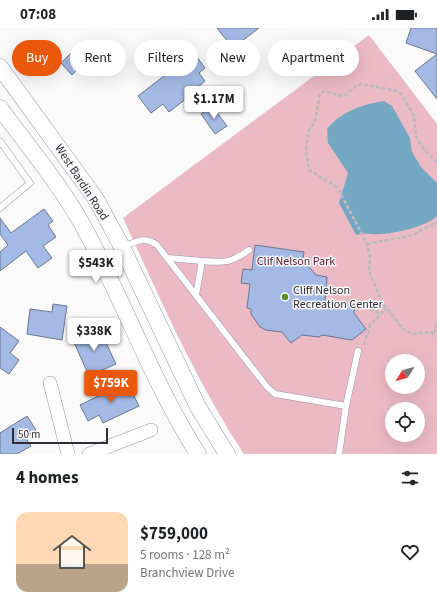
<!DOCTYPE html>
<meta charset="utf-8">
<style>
body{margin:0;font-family:"Source Sans 3",sans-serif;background:#f6f6f6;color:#202124;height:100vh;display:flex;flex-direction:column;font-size:15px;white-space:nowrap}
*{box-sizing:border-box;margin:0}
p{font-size:13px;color:#757577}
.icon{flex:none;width:22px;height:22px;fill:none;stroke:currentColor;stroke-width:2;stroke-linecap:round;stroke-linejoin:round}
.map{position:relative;height:426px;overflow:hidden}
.sheet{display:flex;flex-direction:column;background:#fff;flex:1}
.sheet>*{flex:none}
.banner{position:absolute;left:12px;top:12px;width:413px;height:36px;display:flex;gap:8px}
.needle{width:26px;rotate:233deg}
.fabs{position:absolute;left:385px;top:326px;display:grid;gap:8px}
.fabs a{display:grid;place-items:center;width:40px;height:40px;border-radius:50%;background:#fff;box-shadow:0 4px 16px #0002;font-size:20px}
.scale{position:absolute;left:12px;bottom:10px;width:96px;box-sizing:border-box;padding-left:4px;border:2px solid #2f2c37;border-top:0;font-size:11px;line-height:14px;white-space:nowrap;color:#2f2c37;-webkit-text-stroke:3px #fafafa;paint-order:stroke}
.price{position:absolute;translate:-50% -34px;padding:0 9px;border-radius:4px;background:#fff;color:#222;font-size:13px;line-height:26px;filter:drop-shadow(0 1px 2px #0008)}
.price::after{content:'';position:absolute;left:50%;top:24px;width:12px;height:9px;margin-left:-6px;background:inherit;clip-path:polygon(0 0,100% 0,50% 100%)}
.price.active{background:#ea580c;color:#fff}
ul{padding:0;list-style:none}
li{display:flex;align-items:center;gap:12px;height:100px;padding:0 16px}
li+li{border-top:1px solid #e0e0e0}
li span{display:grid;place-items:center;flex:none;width:112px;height:80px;border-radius:12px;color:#555}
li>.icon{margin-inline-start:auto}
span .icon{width:48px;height:48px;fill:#fffc;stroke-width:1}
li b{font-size:17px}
h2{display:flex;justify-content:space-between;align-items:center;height:48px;padding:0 16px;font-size:17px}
.pill{padding:0 14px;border-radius:18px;background:#fff;box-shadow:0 4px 16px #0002;font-size:14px;line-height:36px}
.pill.active{background:#ea580c;color:#fff}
.status{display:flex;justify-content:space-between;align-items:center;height:28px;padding:0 20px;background:#fff;direction:ltr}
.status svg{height:11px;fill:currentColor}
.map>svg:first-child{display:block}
.green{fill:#ebbac5;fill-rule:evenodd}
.water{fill:#74a7c1}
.building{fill:#a4bae5;stroke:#69768e}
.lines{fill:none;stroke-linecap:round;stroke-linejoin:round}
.service-casing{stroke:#9c95b0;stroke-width:7}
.minor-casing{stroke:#9c95b0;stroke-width:14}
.tertiary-casing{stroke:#9c95b0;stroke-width:17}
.path{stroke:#bab9bd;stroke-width:2.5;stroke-dasharray:4 2;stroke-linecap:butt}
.service{stroke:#fff;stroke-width:6}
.minor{stroke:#fff;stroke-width:13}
.tertiary{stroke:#fff;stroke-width:16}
.poi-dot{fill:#5c8e26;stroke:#fafafa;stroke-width:1.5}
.labels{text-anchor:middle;stroke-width:3;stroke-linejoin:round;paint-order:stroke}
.street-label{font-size:12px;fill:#2f2c37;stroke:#fafafa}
.park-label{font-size:12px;fill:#57172e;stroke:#fafafa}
.poi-label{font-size:12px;fill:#2f2c37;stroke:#fafafa;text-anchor:start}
</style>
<div class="status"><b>07:08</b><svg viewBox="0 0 49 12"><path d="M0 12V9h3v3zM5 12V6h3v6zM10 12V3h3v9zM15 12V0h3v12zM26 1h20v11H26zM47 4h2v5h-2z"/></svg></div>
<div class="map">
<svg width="437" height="426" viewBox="0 0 437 426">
<rect width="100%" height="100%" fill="#fafafa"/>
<!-- green -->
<path class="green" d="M369 7 437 96V426H244C195 352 160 270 123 190ZM392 333H418V359H392ZM392 381H418V407H392Z"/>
<!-- water -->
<path class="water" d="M384 73 392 78 410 110 412 124 421 139 437 155V188C425 199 397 205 381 206 371 207 365 204 356 207L339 175 348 145 328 115 327 101C342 83 361 77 384 73Z"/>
<!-- building -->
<g class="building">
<polygon points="217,0 259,0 233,20"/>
<polygon points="411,0 437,0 437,71 415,43 437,26 406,15"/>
<polygon points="82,23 89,30 72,47 61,35 71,25 75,30"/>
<polygon points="194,25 205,40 199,45 205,53 198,59 200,60 169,84 163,76 151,85 138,68"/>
<polygon points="212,78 227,98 215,106 201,86"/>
<polygon points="44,181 53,193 48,197 56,209 43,218 52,230 38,240 26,223 0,243 0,224 8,217 0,206 0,190 11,205"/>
<polygon points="255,217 304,224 302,237 308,238 316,247 327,249 325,273 355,277 354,285 366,301 352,312 322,307 319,309 302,307 291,315 282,304 266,302 260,299 251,286 251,281 247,280 250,256 241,255 243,241 252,242"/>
<polygon points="53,276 67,278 62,312 27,306 30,281 52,284"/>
<polygon points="0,299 19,313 10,325 19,332 9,346 0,340"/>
<polygon points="99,300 116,336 89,348 73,312"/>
<polygon points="127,354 139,378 103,395 99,387 88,393 80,377"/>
<polygon points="27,388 36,402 25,409 31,418 17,426 0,426 0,405"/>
</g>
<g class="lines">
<defs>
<g id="service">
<polyline points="0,113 30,155 0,180"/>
<path d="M123 219C137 213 143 208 157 217L267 359 275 366 346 378 339 426"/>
<polyline points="168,230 202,233 196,267"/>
<path d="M202 233C224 235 231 235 249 222"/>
<polyline points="346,378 358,323"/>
</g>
<g id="minor">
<polyline points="50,355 68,426"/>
<polyline points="89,426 151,402"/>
</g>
<g id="tertiary">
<polyline points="0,39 96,171 122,219 198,379 227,426"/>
<path d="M0 80C27 117 58 154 81 194 123 270 151 352 198 426"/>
</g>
</defs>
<!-- service casing -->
<use href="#service" class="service-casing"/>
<!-- minor casing -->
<use href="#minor" class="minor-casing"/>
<!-- tertiary casing -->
<use href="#tertiary" class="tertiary-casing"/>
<!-- path -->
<g class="path">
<path d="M437 134 426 124 416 109 414 88 402 67 397 63 362 56 356 58 346 67 342 68 324 63 320 66 315 93 309 102 306 121 309 142 337 159 340 164 367 216 370 229 369 243 382 274 403 301 411 306C420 306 430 301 437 308"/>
<polyline points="367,216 410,208 437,194"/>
<polyline points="345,276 346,272 358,275 380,286"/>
<polyline points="434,305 437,293"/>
<polyline points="364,317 370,297 386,281"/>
</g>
<!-- service -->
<use href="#service" class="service"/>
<!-- minor -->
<use href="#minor" class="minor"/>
<!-- tertiary -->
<use href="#tertiary" class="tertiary"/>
</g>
<!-- markers -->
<circle class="poi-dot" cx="285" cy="269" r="4"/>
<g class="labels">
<!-- street labels -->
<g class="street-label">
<text transform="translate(82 154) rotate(57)" y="4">West Bardin Road</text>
</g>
<!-- park labels -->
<g class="park-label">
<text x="296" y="237">Clif Nelson Park</text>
</g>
<!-- poi labels -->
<g class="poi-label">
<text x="293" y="266">Cliff Nelson<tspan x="293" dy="14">Recreation Center</tspan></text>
</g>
</g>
</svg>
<div class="fabs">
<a><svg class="needle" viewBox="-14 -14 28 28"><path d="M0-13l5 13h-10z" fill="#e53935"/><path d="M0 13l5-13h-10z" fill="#757577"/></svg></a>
<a><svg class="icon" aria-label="locate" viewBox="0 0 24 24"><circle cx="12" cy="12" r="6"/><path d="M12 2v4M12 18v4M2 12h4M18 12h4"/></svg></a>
</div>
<div class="scale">50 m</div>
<b class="price" style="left:214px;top:92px">$1.17M</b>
<b class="price" style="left:96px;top:256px">$543K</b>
<b class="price" style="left:94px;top:324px">$338K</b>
<b class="price active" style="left:111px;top:376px">$759K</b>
<div class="banner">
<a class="pill active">Buy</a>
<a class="pill">Rent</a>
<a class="pill">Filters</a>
<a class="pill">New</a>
<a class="pill">Apartment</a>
</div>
</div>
<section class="sheet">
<h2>4 homes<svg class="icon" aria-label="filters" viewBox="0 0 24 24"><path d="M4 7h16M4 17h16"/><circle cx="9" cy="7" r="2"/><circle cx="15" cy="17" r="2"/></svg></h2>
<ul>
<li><span style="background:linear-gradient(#ffd9b3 65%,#b9a48a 0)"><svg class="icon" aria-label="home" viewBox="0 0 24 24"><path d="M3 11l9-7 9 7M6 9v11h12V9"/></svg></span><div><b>$759,000</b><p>5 rooms · 128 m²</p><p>Branchview Drive</p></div><svg class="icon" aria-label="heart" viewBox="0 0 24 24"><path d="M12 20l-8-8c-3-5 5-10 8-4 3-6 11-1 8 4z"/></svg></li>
</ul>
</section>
